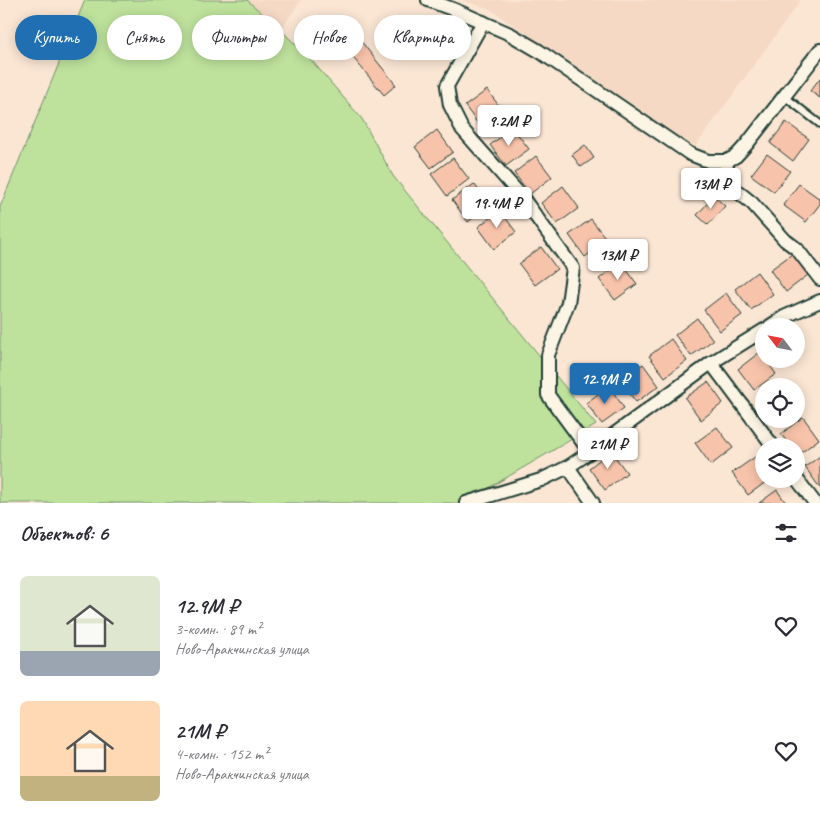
<!DOCTYPE html>
<html lang="ru">
<meta charset="utf-8">
<style>
body{margin:0;font-family:Caveat,sans-serif;background:#f7f7f7;color:#2b2b33;height:100vh;display:flex;flex-direction:column;font-size:19px;white-space:nowrap}
*{box-sizing:border-box;margin:0}
p{font-size:16px;color:#7c7c81}
.icon{flex:none;width:28px;height:28px;fill:none;stroke:currentColor;stroke-width:2;stroke-linecap:round;stroke-linejoin:round}
.map{position:relative;height:503px;overflow:hidden}
.panel{display:flex;flex-direction:column;background:#fff;flex:1}
.panel>*{flex:none}
.banner{position:absolute;left:15px;top:15px;width:500px;height:45px;display:flex;gap:10px}
.needle{width:32px;rotate:302deg}
.buttons{position:absolute;left:755px;top:318px;display:grid;gap:10px}
.buttons a{display:grid;place-items:center;width:50px;height:50px;border-radius:50%;background:#fff;box-shadow:0 2px 12px #0003;font-size:25px}
.price{position:absolute;translate:-50% -42px;padding:0 11px;border-radius:5px;background:#fff;color:#222;font-size:16px;line-height:32px;filter:drop-shadow(0 1px 2px #0008)}
.price::after{content:'';position:absolute;left:50%;top:30px;width:15px;height:11px;margin-left:-8px;background:inherit;clip-path:polygon(0 0,100% 0,50% 100%)}
.price.current{background:#1f6fb2;color:#fff}
ul{padding:0;list-style:none}
li{display:flex;align-items:center;gap:15px;height:125px;padding:0 20px}
li span{display:grid;place-items:center;flex:none;width:140px;height:100px;border-radius:8px;color:#555}
li>.icon{margin-inline-start:auto}
span .icon{width:60px;height:60px;fill:#fffc;stroke-width:1}
li b{font-size:21px}
h2{display:flex;justify-content:space-between;align-items:center;height:60px;padding:0 20px;font-size:21px}
.pill{padding:0 18px;border-radius:22px;background:#fff;box-shadow:0 2px 12px #0003;font-size:18px;line-height:45px}
.pill.current{background:#1f6fb2;color:#fff}
.map>svg:first-child{display:block}
.built{fill:#f6d9c5}
.green{fill:#bee29c;stroke:#6e9068}
.building{fill:#f8c3ab;stroke:#1f3d34}
.lines{fill:none;stroke-linecap:round;stroke-linejoin:round}
.service-casing{stroke:#1f3d34;stroke-width:10}
.minor-casing{stroke:#1f3d34;stroke-width:16}
.service{stroke:#fcf5e5;stroke-width:6}
.minor{stroke:#fcf5e5;stroke-width:12}
</style>
<div class="map">
<svg width="820" height="503" viewBox="0 0 820 503">
<rect width="100%" height="100%" fill="#fbe6d4"/>
<filter id="ink" filterUnits="userSpaceOnUse"><feTurbulence type="fractalNoise" baseFrequency=".02" numOctaves="2"/><feDisplacementMap in="SourceGraphic" scale="10" xChannelSelector="R" yChannelSelector="G"/><feConvolveMatrix kernelMatrix="1 2 1 2 8 2 1 2 1" color-interpolation-filters="sRGB"/></filter>
<g filter="url(#ink)">
<!-- built -->
<g class="built">
<polygon points="247,0 301,0 281,30"/>
<polygon points="461,0 801,0 695,147 620,100 490,9"/>
</g>
<!-- green -->
<polygon class="green" points="85,0 247,0 281,30 312,61 362,119 393,176 596,425 463,503 0,503 0,207"/>
<!-- building -->
<g class="building">
<polygon points="344,20 396,85 384,95 331,31"/>
<polygon points="820,78 820,98 810,91"/>
<polygon points="487,90 503,111 481,128 465,106"/>
<polygon points="786,122 809,139 793,161 770,143"/>
<polygon points="513,128 529,149 506,166 490,145"/>
<polygon points="437,130 453,152 431,168 415,147"/>
<polygon points="585,145 594,158 581,167 572,155"/>
<polygon points="767,154 790,171 774,192 751,175"/>
<polygon points="536,156 552,177 530,194 514,173"/>
<polygon points="453,158 469,179 447,196 431,174"/>
<polygon points="474,184 490,205 468,222 452,200"/>
<polygon points="799,184 820,199 820,204 806,222 783,205"/>
<polygon points="563,186 579,208 557,224 541,203"/>
<polygon points="714,196 725,206 708,225 697,215"/>
<polygon points="500,210 516,232 494,249 478,227"/>
<polygon points="591,219 607,240 585,257 569,235"/>
<polygon points="541,247 557,269 535,285 519,264"/>
<polygon points="792,254 808,275 786,292 770,270"/>
<polygon points="621,262 637,284 615,300 599,279"/>
<polygon points="757,272 773,294 751,310 735,289"/>
<polygon points="726,293 742,315 720,331 704,310"/>
<polygon points="697,318 713,340 691,356 675,335"/>
<polygon points="671,339 687,361 665,377 649,356"/>
<polygon points="760,352 764,359 765,359 776,374 754,390 738,369"/>
<polygon points="643,364 659,386 636,402 620,381"/>
<polygon points="708,382 723,403 701,420 685,398"/>
<polygon points="609,386 624,408 602,424 586,403"/>
<polygon points="803,417 819,439 797,456 796,446 790,446 781,434"/>
<polygon points="717,427 733,448 711,465 695,443"/>
<polygon points="611,451 627,473 605,490 589,468"/>
<polygon points="820,456 820,488 805,467"/>
<polygon points="755,457 764,469 764,479 770,479 748,495 732,473"/>
<polygon points="777,490 786,503 759,503"/>
</g>
<g class="lines">
<defs>
<polyline id="service" points="784,96 820,124"/>
<g id="minor">
<polyline points="428,0 455,10 510,34 539,51 690,154 708,161 727,161 726,177 732,187 752,203 785,240 797,249 820,279"/>
<polyline points="483,22 447,86 450,105 462,129 522,197 573,268 568,303 548,355 548,395 590,452"/>
<polyline points="727,161 736,156 747,144 820,50"/>
<polyline points="770,326 784,317 820,301"/>
<polyline points="711,363 773,446"/>
<polyline points="568,467 593,503"/>
<polyline points="796,478 815,503"/>
<polyline points="466,503 541,480 568,467 590,452 711,363 764,330"/>
</g>
</defs>
<!-- service casing -->
<use href="#service" class="service-casing"/>
<!-- minor casing -->
<use href="#minor" class="minor-casing"/>
<!-- service -->
<use href="#service" class="service"/>
<!-- minor -->
<use href="#minor" class="minor"/>
</g>
</g>
</svg>
<div class="buttons">
<a><svg class="needle" viewBox="-14 -14 28 28"><path d="M0-13l5 13h-10z" fill="#e53935"/><path d="M0 13l5-13h-10z" fill="#7c7c81"/></svg></a>
<a><svg class="icon" aria-label="locate" viewBox="0 0 24 24"><circle cx="12" cy="12" r="6"/><path d="M12 2v4M12 18v4M2 12h4M18 12h4"/></svg></a>
<a><svg class="icon" aria-label="layers" viewBox="0 0 24 24"><path d="M12 4l9 5-9 5-9-5zM3 14l9 5 9-5"/></svg></a>
</div>
<b class="price" style="left:509px;top:147px">9.2M ₽</b>
<b class="price" style="left:711px;top:210px">13M ₽</b>
<b class="price" style="left:497px;top:229px">19.4M ₽</b>
<b class="price" style="left:618px;top:281px">13M ₽</b>
<b class="price current" style="left:605px;top:405px">12.9M ₽</b>
<b class="price" style="left:608px;top:470px">21M ₽</b>
<div class="banner">
<a class="pill current">Купить</a>
<a class="pill">Снять</a>
<a class="pill">Фильтры</a>
<a class="pill">Новое</a>
<a class="pill">Квартира</a>
</div>
</div>
<section class="panel">
<h2>Объектов: 6<svg class="icon" aria-label="filters" viewBox="0 0 24 24"><path d="M4 7h16M4 17h16"/><circle cx="9" cy="7" r="2"/><circle cx="15" cy="17" r="2"/></svg></h2>
<ul>
<li><span style="background:linear-gradient(#dfe7d0 75%,#9aa5b1 0)"><svg class="icon" aria-label="home" viewBox="0 0 24 24"><path d="M3 11l9-7 9 7M6 9v11h12V9"/></svg></span><div><b>12.9M ₽</b><p>3-комн. · 89 m²</p><p>Ново-Аракчинская улица</p></div><svg class="icon" aria-label="heart" viewBox="0 0 24 24"><path d="M12 20l-8-8c-3-5 5-10 8-4 3-6 11-1 8 4z"/></svg></li>
<li><span style="background:linear-gradient(#ffd9b3 75%,#c2b280 0)"><svg class="icon" aria-label="home" viewBox="0 0 24 24"><path d="M3 11l9-7 9 7M6 9v11h12V9"/></svg></span><div><b>21M ₽</b><p>4-комн. · 152 m²</p><p>Ново-Аракчинская улица</p></div><svg class="icon" aria-label="heart" viewBox="0 0 24 24"><path d="M12 20l-8-8c-3-5 5-10 8-4 3-6 11-1 8 4z"/></svg></li>
</ul>
</section>
